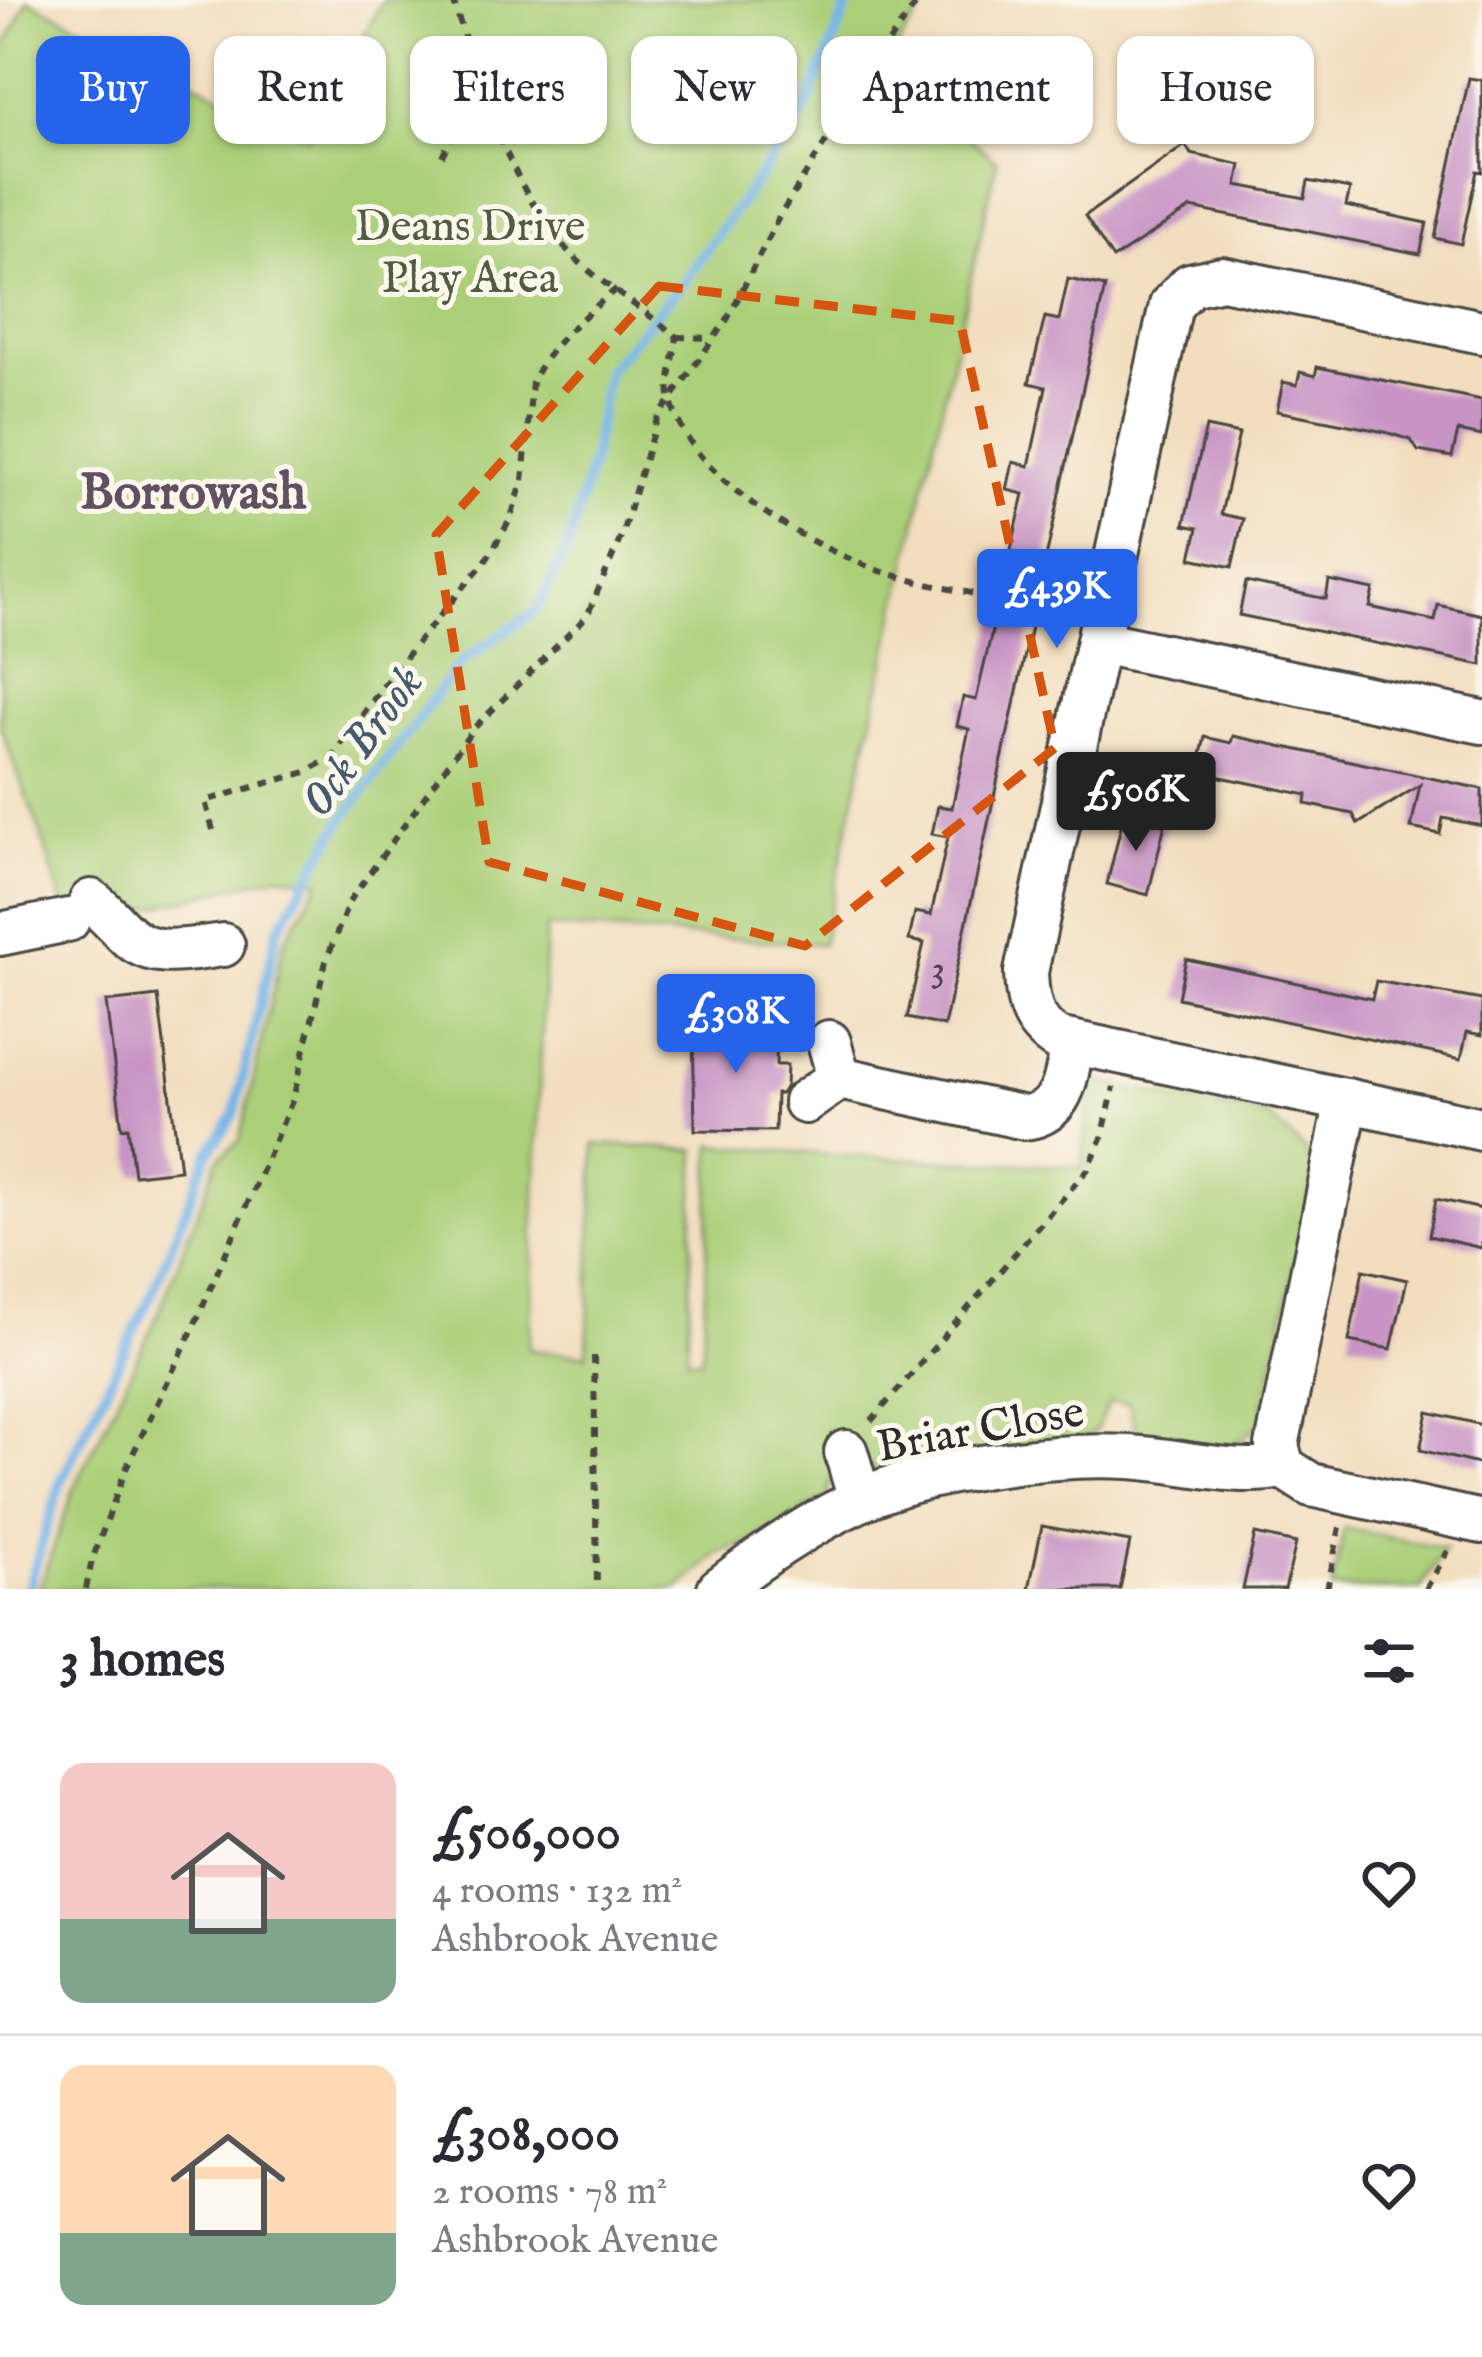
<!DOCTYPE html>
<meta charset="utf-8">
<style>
body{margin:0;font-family:"IM FELL English",serif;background:#f2f2f3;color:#2b2b33;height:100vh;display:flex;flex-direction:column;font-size:45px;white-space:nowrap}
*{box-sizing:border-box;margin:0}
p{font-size:39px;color:#7c7c81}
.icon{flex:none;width:66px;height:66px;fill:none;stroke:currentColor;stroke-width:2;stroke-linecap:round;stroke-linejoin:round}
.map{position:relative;height:1589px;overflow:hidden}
.side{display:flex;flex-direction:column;background:#fff;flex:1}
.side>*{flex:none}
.banner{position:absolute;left:36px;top:36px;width:1410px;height:108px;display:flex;gap:24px}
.price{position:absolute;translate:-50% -102px;padding:0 27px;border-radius:12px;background:#2563eb;color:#fff;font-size:39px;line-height:78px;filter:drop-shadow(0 3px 6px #0008)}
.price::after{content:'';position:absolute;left:50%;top:72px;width:36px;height:27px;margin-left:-18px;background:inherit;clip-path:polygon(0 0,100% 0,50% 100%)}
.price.selected{background:#222;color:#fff}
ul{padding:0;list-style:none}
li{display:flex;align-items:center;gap:36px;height:300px;padding:0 60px}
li+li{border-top:3px solid #e1e1e2}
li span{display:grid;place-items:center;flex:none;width:336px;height:240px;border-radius:24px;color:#555}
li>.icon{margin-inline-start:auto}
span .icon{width:144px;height:144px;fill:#fffc;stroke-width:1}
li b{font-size:51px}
h2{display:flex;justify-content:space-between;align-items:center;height:144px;padding:0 60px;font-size:51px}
.tag{padding:0 42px;border-radius:24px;background:#fff;box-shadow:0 3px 9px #0004;font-size:42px;line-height:108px}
.tag.selected{background:#2563eb;color:#fff}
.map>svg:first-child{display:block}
.green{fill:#abcf78;stroke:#6b7d52;stroke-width:3}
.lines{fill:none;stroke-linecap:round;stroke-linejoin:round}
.stream{stroke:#74b4e8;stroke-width:10}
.building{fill:#c894c5}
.minor-casing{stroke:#494641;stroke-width:48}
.path{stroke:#494641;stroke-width:6;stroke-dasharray:9 9;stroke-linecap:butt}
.minor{stroke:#fff;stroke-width:42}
.marked{fill:none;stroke:#d5540f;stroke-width:9;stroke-dasharray:24 15;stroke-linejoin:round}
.labels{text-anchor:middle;stroke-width:10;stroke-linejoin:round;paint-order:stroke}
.number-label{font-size:39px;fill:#524552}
.park-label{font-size:45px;fill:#515c42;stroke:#fbf7ec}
.street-label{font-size:45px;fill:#2b2b2b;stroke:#fbf7ec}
.water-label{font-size:48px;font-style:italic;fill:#455b6d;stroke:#fbf7ec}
.quarter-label{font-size:51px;font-weight:bold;fill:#625061;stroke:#fbf7ec}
</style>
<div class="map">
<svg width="1482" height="1589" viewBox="0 0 1482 1589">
<rect width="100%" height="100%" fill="#fbf7ec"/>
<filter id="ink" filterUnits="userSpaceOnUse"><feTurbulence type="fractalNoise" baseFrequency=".00833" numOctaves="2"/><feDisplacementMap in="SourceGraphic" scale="24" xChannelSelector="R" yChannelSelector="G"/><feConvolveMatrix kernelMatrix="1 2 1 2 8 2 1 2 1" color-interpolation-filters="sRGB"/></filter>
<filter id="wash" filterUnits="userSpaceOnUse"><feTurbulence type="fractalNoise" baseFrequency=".004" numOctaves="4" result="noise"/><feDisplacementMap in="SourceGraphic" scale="48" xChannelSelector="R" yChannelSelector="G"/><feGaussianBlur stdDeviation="2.7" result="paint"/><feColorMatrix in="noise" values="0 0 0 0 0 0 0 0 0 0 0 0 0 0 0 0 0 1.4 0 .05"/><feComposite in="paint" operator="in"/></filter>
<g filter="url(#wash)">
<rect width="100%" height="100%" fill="#f2ddbe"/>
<!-- green -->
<g class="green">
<path d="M28 0 308 138 383 0H928L883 68 997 161 822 944 546 927 529 1350 587 1355 595 1144 696 1150 687 1358 702 1359 712 1145 841 1156 1082 1167 1092 1081 1267 1116 1306 1151 1315 1171 1261 1421C1231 1461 1191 1445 1147 1440L1134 1426 1129 1404 1109 1402 1095 1432 1087 1437 878 1474 866 1464 833 1472 827 1497 748 1543 720 1552 678 1589H39L74 1489 158 1315 218 1159 240 1140 284 942 320 881 280 875 70 928 41 834 0 727V56Z"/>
<polygon points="1344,1528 1445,1549 1420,1589 1332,1589"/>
</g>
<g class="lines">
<!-- stream -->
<polyline class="stream" points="28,1589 61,1481 151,1296 208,1154 234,1115 278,929 342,821 460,663 538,609 569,544 592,461 607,371 684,281 804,114 850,0"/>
</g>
<g id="blocks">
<!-- building -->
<g class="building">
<polygon points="1469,78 1482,80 1482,172 1477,171 1461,244 1435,238"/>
<polygon points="1185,145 1191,154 1241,165 1237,185 1305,198 1308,181 1350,189 1346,206 1427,223 1420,254 1191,208 1113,259 1085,216"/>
<polygon points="1068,279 1105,287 944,1026 907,1018 924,943 909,940 915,912 931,915 948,837 932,834 938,806 952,808 969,729 957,726 963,697 976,700 1024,494 1007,490 1013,462 1029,466 1046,387 1029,383 1045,317 1059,320"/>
<polygon points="1317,367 1482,400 1482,436 1458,431 1452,457 1418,451 1411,440 1385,432 1277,411 1283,382 1297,385 1300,372 1315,376"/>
<polygon points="1206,427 1239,434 1221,514 1243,519 1232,567 1191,558 1198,528 1184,525"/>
<polygon points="1329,581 1374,590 1370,607 1435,621 1438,605 1482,615 1482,665 1239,615 1246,582 1326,599"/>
<polygon points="1233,736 1482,789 1482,826 1443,818 1440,834 1411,828 1420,785 1358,824 1353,814 1306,804 1307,795 1197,772 1205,737 1231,743"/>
<polygon points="1124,814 1165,824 1148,895 1107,884"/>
<polygon points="1186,959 1372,999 1376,981 1482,1000 1482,1035 1467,1032 1461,1059 1178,998"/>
<polygon points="158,996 180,1170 134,1175 128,1127 122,1128 106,1002"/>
<polygon points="693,1022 777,1023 776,1065 787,1065 786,1086 781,1094 776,1094 775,1131 695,1130"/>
<polygon points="1436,1199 1482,1209 1482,1248 1429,1236"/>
<polygon points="1363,1270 1407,1280 1391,1349 1349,1341"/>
<polygon points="1428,1412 1482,1425 1482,1465 1420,1450"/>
<polygon points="1042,1526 1130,1542 1120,1589 1029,1589"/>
<polygon points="1255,1534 1296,1543 1285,1589 1243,1589"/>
</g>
</g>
</g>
<g filter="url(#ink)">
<use href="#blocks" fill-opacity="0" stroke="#494641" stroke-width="3"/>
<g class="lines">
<defs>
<g id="minor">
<path d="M1482 332 1222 278 1190 285 1171 305 1026 972C1027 1003 1031 1022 1057 1039L1482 1129"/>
<polyline points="1099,642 1482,722"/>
<path d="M91 901C106 912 115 924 127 935 154 960 190 949 223 945"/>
<polyline points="0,934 68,920"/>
<path d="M839 1078 1025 1118C1064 1113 1067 1076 1072 1043"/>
<polyline points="1347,1100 1277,1446 1283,1467 1311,1485 1482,1522"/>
<polyline points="805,1102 839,1078 829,1042"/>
<polyline points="846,1452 860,1500"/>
<path d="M719 1589C761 1556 809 1524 858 1501 926 1469 1054 1453 1128 1457 1180 1459 1232 1477 1283 1467"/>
</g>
</defs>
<!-- minor casing -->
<use href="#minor" class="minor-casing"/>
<!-- path -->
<g class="path">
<path d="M453 0C479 84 511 196 575 258 605 287 645 310 677 337 675 356 666 383 671 401 690 474 787 532 852 560 915 588 999 596 1066 611"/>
<polyline points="442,156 461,117 475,70"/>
<polyline points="677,337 713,338"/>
<path d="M213 830 205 801 306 772 332 757 397 667 487 559 510 520 523 481 532 382C550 343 584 317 616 289"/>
<polyline points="594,1356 597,1589"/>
<polyline points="871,1421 1088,1169 1102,1138 1114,1087"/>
<polyline points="86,1589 92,1560 128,1464 190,1335 293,1099 326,961 349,902 474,728 587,616 621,537 657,419 728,318 779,217 878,57 919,0"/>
<polyline points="1327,1589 1340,1527"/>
<polyline points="1426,1589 1448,1551"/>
</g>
<!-- minor -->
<use href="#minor" class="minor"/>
</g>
</g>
<!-- marked area -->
<path class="marked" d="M659 286 960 321 1055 748 805 946 489 862 436 535Z"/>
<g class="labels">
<!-- number labels -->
<g class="number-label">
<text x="938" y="980">3</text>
</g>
<!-- park labels -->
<g class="park-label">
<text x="470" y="240">Deans Drive<tspan x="470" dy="52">Play Area</tspan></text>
</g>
<!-- street labels -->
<g class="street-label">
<text transform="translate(980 1427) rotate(-10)" y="16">Briar Close</text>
</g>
<!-- water labels -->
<g class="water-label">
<text transform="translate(360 740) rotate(-54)" y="17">Ock Brook</text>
</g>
<!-- quarter labels -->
<g class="quarter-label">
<text x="193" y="508">Borrowash</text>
</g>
</g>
</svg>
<b class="price" style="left:1057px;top:651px">£439K</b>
<b class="price selected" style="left:1136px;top:854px">£506K</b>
<b class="price" style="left:736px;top:1076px">£308K</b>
<div class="banner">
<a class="tag selected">Buy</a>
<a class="tag">Rent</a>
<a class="tag">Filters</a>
<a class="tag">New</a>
<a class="tag">Apartment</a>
<a class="tag">House</a>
</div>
</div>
<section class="side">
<h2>3 homes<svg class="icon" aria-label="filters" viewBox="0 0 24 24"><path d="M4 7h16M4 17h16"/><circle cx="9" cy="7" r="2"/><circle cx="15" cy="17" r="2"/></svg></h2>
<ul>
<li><span style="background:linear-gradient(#f6c9c9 65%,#7fa58c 0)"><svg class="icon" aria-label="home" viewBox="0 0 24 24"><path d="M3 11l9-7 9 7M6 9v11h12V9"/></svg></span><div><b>£506,000</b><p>4 rooms · 132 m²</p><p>Ashbrook Avenue</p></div><svg class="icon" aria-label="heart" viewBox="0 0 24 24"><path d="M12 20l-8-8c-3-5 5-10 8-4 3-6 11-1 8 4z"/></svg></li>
<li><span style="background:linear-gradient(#ffd9b3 70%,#7fa58c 0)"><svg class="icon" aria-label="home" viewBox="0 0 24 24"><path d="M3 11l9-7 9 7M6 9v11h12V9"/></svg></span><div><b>£308,000</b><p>2 rooms · 78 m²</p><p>Ashbrook Avenue</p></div><svg class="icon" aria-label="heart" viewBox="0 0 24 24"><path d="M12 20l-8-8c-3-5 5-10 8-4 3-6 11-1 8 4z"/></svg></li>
</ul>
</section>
